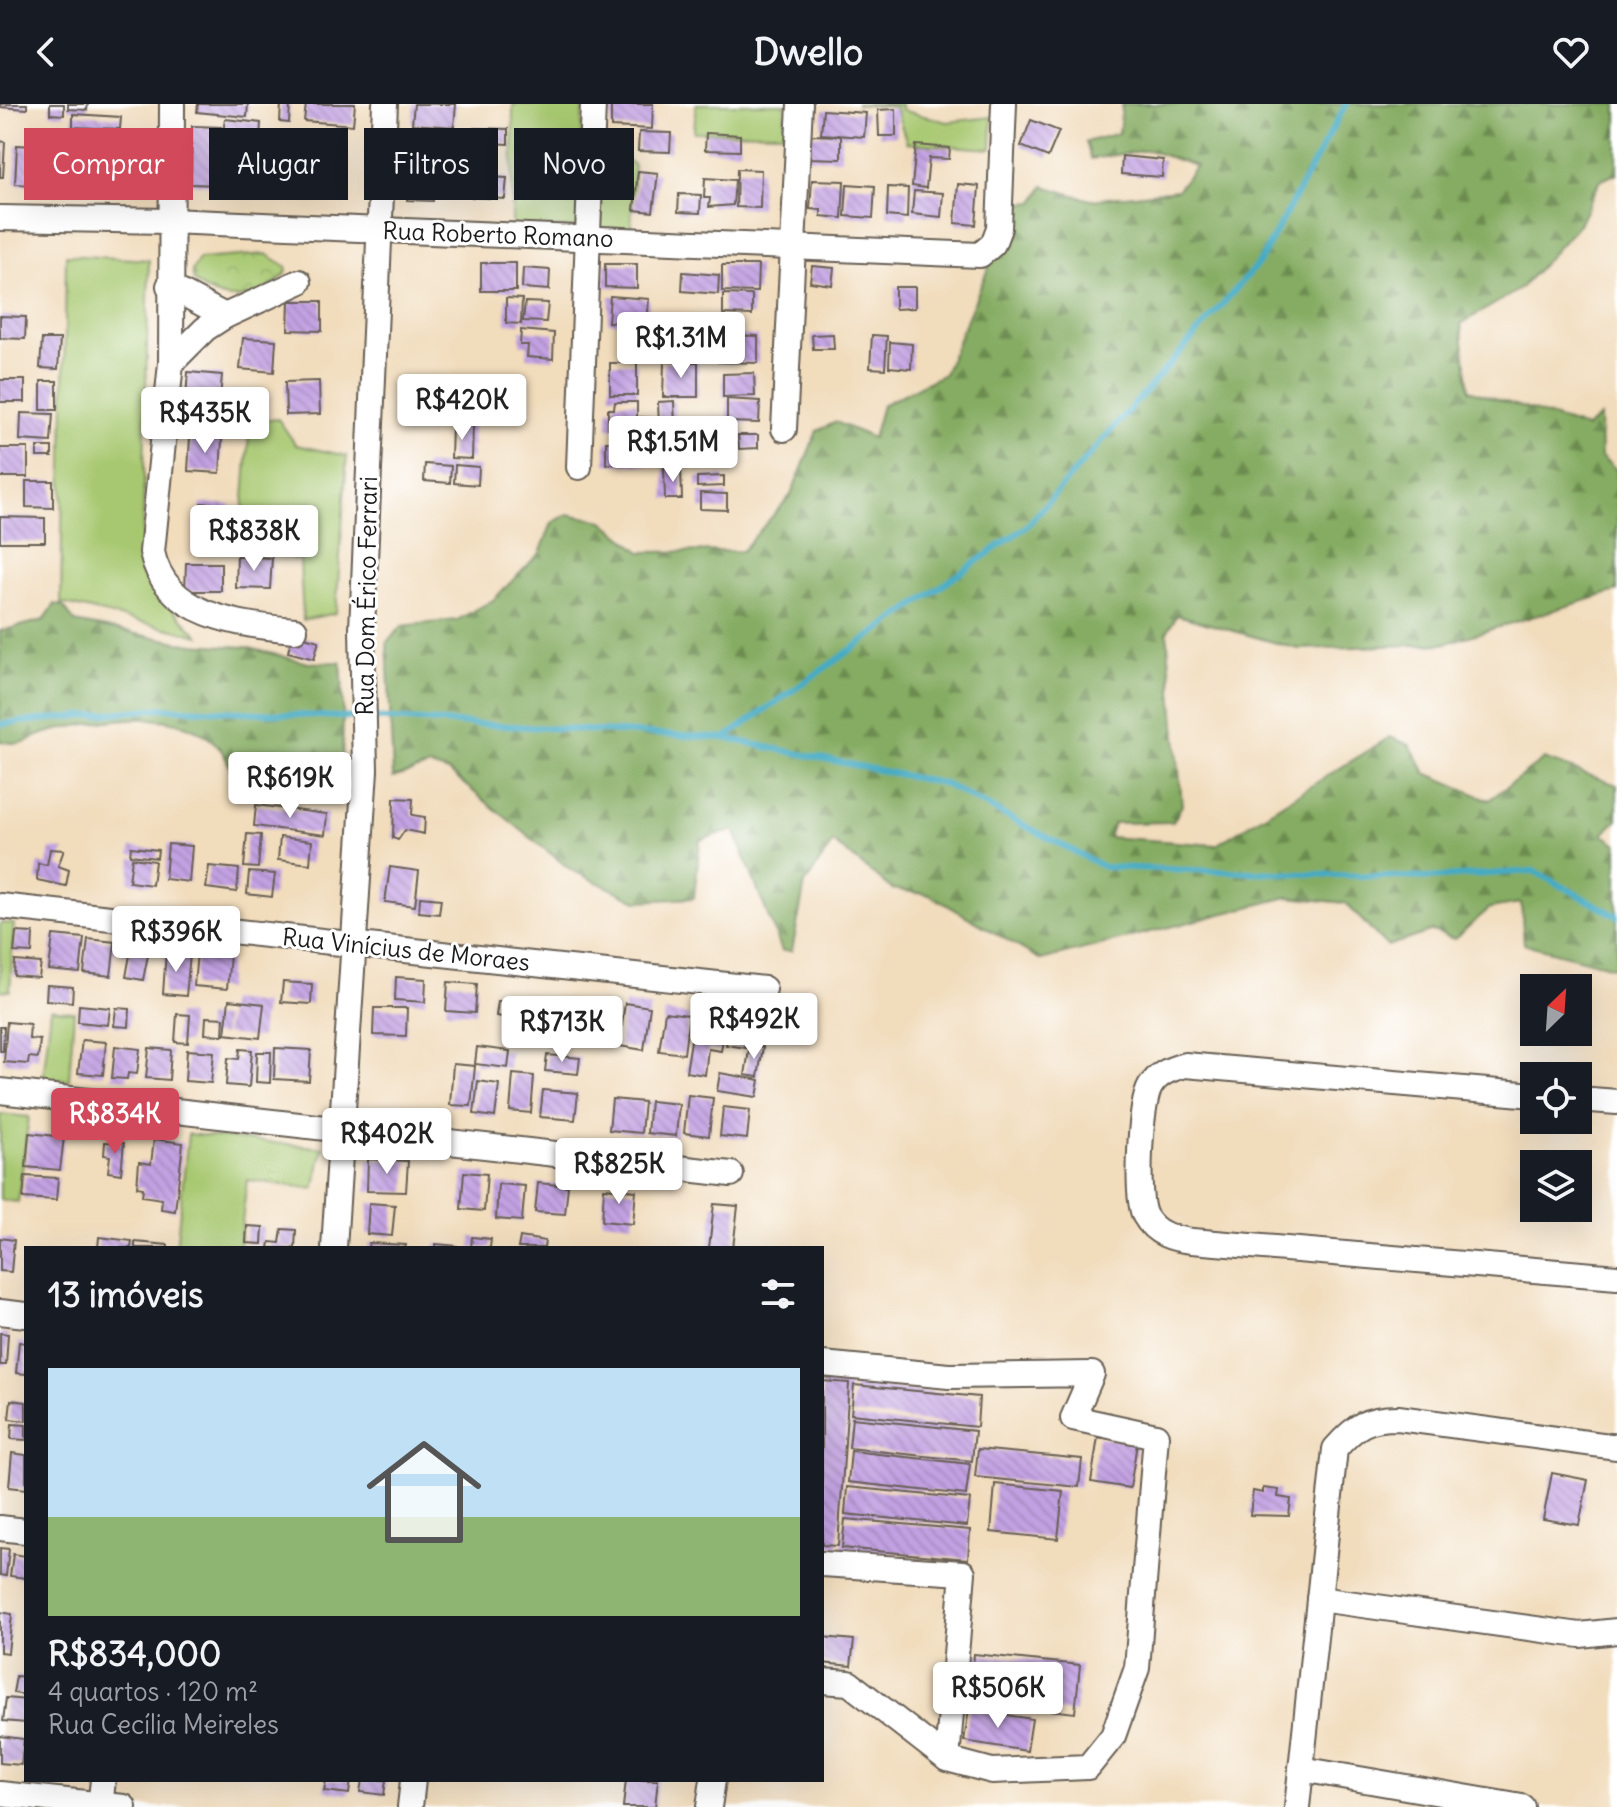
<!DOCTYPE html>
<html lang="pt">
<meta charset="utf-8">
<style>
body{margin:0;font-family:Delius,sans-serif;background:#242831;color:#f1f3f6;height:100vh;display:flex;flex-direction:column;font-size:30px;white-space:nowrap}
*{box-sizing:border-box;margin:0}
p{font-size:26px;color:#9ea1a6}
.icon{flex:none;width:44px;height:44px;fill:none;stroke:currentColor;stroke-width:2;stroke-linecap:round;stroke-linejoin:round}
.map{position:relative;flex:1;overflow:hidden}
.panel{position:absolute;left:24px;top:1142px;width:800px;height:536px;display:flex;flex-direction:column;background:#171b24;border-radius:0px;box-shadow:0 8px 32px #0002}
.panel>*{flex:none}
.banner{position:absolute;left:24px;top:24px;width:800px;height:72px;display:flex;gap:16px}
.needle{width:52px;rotate:25deg}
.buttons{position:absolute;left:1520px;top:870px;display:grid;gap:16px}
.buttons a{display:grid;place-items:center;width:72px;height:72px;border-radius:0px;background:#171b24;box-shadow:0 8px 32px #0002;font-size:40px}
.price{position:absolute;translate:-50% -68px;padding:0 18px;border-radius:8px;background:#fff;color:#222;font-size:26px;line-height:52px;filter:drop-shadow(0 2px 4px #0008)}
.price::after{content:'';position:absolute;left:50%;top:48px;width:24px;height:18px;margin-left:-12px;background:inherit;clip-path:polygon(0 0,100% 0,50% 100%)}
.price.active{background:#d1495b;color:#fff}
ul{padding:0;list-style:none}
li{display:grid;align-content:center;gap:16px;height:424px;padding:0 24px}
li+li{border-top:2px solid #363941}
li span{display:grid;place-items:center;height:248px;border-radius:0px;color:#555}
li>.icon{margin-inline-start:auto}
span .icon{width:144px;height:144px;fill:#fffc;stroke-width:1}
li b{font-size:34px}
h2{display:flex;justify-content:space-between;align-items:center;height:96px;padding:0 24px;font-size:34px}
.chip{padding:0 28px;border-radius:0px;background:#171b24;box-shadow:0 8px 32px #0002;font-size:28px;line-height:72px}
.chip.active{background:#d1495b;color:#fff}
header{display:flex;justify-content:space-between;align-items:center;height:104px;padding:0 24px;background:#171b24;font-size:36px;font-weight:800}
.map>svg:first-child{display:block}
.grass{fill:#a7c870;stroke:#627246;stroke-width:2}
.forest{fill:url(#forest-firs);stroke:#50643f;stroke-width:2}
.park{fill:url(#park-crowns);stroke:#627246;stroke-width:2}
.lines{fill:none;stroke-linecap:round;stroke-linejoin:round}
.stream{stroke:#44abc4;stroke-width:6}
.building{fill:url(#building-back-hatch)}
.minor-casing{stroke:#675f54;stroke-width:28}
.minor{stroke:#fff;stroke-width:24}
.labels{text-anchor:middle;stroke-width:6;stroke-linejoin:round;paint-order:stroke}
.street-label{font-size:24px;fill:#1c1c1c;stroke:#fff}
</style>
<header><svg class="icon" aria-label="back" viewBox="0 0 24 24"><path d="M15 5l-7 7 7 7"/></svg>Dwello<svg class="icon" aria-label="heart" viewBox="0 0 24 24"><path d="M12 20l-8-8c-3-5 5-10 8-4 3-6 11-1 8 4z"/></svg></header>
<div class="map">
<svg width="1617" height="1703" viewBox="0 0 1617 1703">
<defs>
<pattern id="forest-firs" width="22" height="20" patternUnits="userSpaceOnUse" patternTransform="scale(2)"><rect width="22" height="20" fill="#85ac62"/><path d="M5 1l3.5 6h-7zM16 11l3.5 6h-7z" fill="#6c8b50"/></pattern>
<pattern id="park-crowns" width="20" height="18" patternUnits="userSpaceOnUse" patternTransform="scale(2)"><rect width="20" height="18" fill="#a7c870"/><path d="M2 6a3 3 0 1 1 6 0M12 15a3 3 0 1 1 6 0" fill="none" stroke="#8fab60"/></pattern>
<pattern id="building-back-hatch" width="6" height="6" patternUnits="userSpaceOnUse" patternTransform="scale(2)"><rect width="6" height="6" fill="#c2a1e2"/><path d="M-1 5l2 2M0 0l6 6M5-1l2 2" fill="none" stroke="#a68ac1"/></pattern>
</defs>
<rect width="100%" height="100%" fill="#fff"/>
<filter id="ink" filterUnits="userSpaceOnUse"><feTurbulence type="fractalNoise" baseFrequency=".0125" numOctaves="2"/><feDisplacementMap in="SourceGraphic" scale="16" xChannelSelector="R" yChannelSelector="G"/><feConvolveMatrix kernelMatrix="1 2 1 2 8 2 1 2 1" color-interpolation-filters="sRGB"/></filter>
<filter id="wash" filterUnits="userSpaceOnUse"><feTurbulence type="fractalNoise" baseFrequency=".006" numOctaves="4" result="noise"/><feDisplacementMap in="SourceGraphic" scale="32" xChannelSelector="R" yChannelSelector="G"/><feGaussianBlur stdDeviation="1.8" result="paint"/><feColorMatrix in="noise" values="0 0 0 0 0 0 0 0 0 0 0 0 0 0 0 0 0 1.4 0 .05"/><feComposite in="paint" operator="in"/></filter>
<g filter="url(#wash)">
<rect width="100%" height="100%" fill="#f1dcbc"/>
<!-- grass -->
<g class="grass">
<polygon points="513,0 583,0 577,124 512,123"/>
<polygon points="696,0 785,0 785,29 694,28"/>
<polygon points="856,0 901,0 901,6 947,18 992,13 991,45 907,39 895,3"/>
<polygon points="602,39 634,61 631,125 600,124"/>
<polygon points="66,151 149,156 142,457 150,482 199,532 61,499"/>
<polygon points="278,315 296,341 347,352 336,509 303,516 300,456 240,445 250,318"/>
<polygon points="0,819 14,820 10,887 0,886"/>
<polygon points="51,905 74,908 69,976 43,975"/>
<polygon points="0,1010 29,1013 18,1098 0,1096"/>
<polygon points="188,1030 323,1044 314,1085 247,1076 239,1144 176,1144"/>
</g>
<!-- forest -->
<g class="forest">
<polygon points="1122,0 1617,0 1617,69 1600,77 1580,119 1520,185 1461,220 1469,286 1586,324 1600,313 1601,353 1617,366 1617,487 1443,540 1298,545 1177,511 1167,528 1182,701 1173,718 1114,719 1109,733 1216,741 1390,633 1410,641 1426,669 1489,696 1544,655 1617,681 1617,716 1603,730 1617,740 1617,864 1524,840 1521,799 1490,804 1454,835 1433,827 1387,842 1345,799 1288,793 1041,856 930,791 892,785 833,738 805,780 792,847 782,847 734,726 700,736 694,794 637,797 571,766 449,668 430,662 393,674 387,538 402,522 457,516 493,496 540,449 552,419 568,410 603,417 641,448 742,447 791,391 817,327 836,318 873,334 882,301 944,270 1015,100 1034,98 1044,82 1091,96 1177,86 1196,62 1148,46 1091,55 1086,38 1119,29"/>
<path d="M55 500 63 502 75 518 189 540 246 543 308 559 340 558C344 567 344 670 339 679 304 688 270 668 234 671 229 662 225 650 219 643 179 600 103 616 53 627 27 633 29 644 0 637V527L44 516Z"/>
</g>
<!-- park -->
<path class="park" d="M266 150 286 162 287 168C261 197 224 204 194 177L192 167 199 155Z"/>
<g class="lines">
<!-- stream -->
<g class="stream">
<polyline points="370,614 724,634 945,680 1104,763 1426,774 1534,767 1617,812"/>
<polyline points="0,620 163,604 359,614"/>
<polyline points="725,634 1026,423 1259,159 1346,0"/>
</g>
</g>
<g id="blocks">
<!-- building -->
<g class="building">
<polygon points="0,0 27,0 27,5 0,3"/>
<polygon points="50,0 64,0 64,11 50,10"/>
<polygon points="68,0 88,0 87,6 68,5"/>
<polygon points="198,0 248,0 247,13 197,8"/>
<polygon points="281,0 290,0 289,19 280,18"/>
<polygon points="306,0 355,0 353,21 304,17"/>
<polygon points="414,0 456,0 454,23 412,20"/>
<polygon points="611,0 653,0 652,25 611,23"/>
<polygon points="896,5 896,32 879,32 878,6"/>
<polygon points="823,6 866,9 864,33 821,30"/>
<polygon points="73,10 121,13 120,25 73,23"/>
<polygon points="225,15 261,19 260,33 223,29"/>
<polygon points="1031,16 1059,27 1048,53 1021,42"/>
<polygon points="192,22 221,23 219,81 191,80"/>
<polygon points="474,24 508,25 508,40 474,38"/>
<polygon points="48,25 77,26 76,34 47,33"/>
<polygon points="401,28 429,29 429,49 401,48"/>
<polygon points="639,28 671,29 670,48 638,47"/>
<polygon points="706,29 740,31 740,47 705,46"/>
<polygon points="810,31 841,32 841,55 809,54"/>
<polygon points="0,37 5,38 3,73 0,73"/>
<polygon points="17,41 33,42 31,81 15,80"/>
<polygon points="916,41 950,44 949,55 929,54 926,84 912,82"/>
<polygon points="50,49 74,50 73,74 49,73"/>
<polygon points="1122,52 1163,56 1162,73 1121,70"/>
<polygon points="408,58 434,59 433,97 407,96"/>
<polygon points="82,60 114,61 113,76 81,74"/>
<polygon points="737,65 761,66 760,104 736,103"/>
<polygon points="638,67 658,69 653,108 634,106"/>
<polygon points="472,72 507,74 505,95 471,93"/>
<polygon points="705,74 735,76 733,101 709,103 710,94 704,94"/>
<polygon points="812,76 844,77 842,114 821,112 821,106 810,105"/>
<polygon points="847,80 875,82 873,114 845,112"/>
<polygon points="958,80 979,82 976,121 955,119"/>
<polygon points="888,83 908,84 907,114 887,112"/>
<polygon points="914,87 943,89 941,113 912,110"/>
<polygon points="679,90 701,91 700,109 678,108"/>
<rect x="481" y="159" width="35" height="28"/>
<polygon points="605,160 637,160 637,184 605,183"/>
<polygon points="722,161 758,161 757,188 722,187"/>
<polygon points="812,162 834,164 832,181 810,178"/>
<polygon points="523,164 550,166 549,186 522,184"/>
<polygon points="683,168 719,171 718,190 682,187"/>
<polygon points="895,183 915,183 915,204 895,205"/>
<polygon points="723,190 752,191 752,211 723,210"/>
<polygon points="610,192 649,195 647,221 608,218"/>
<polygon points="506,194 522,195 521,220 506,219"/>
<polygon points="289,197 322,197 322,227 288,226"/>
<polygon points="525,198 548,199 546,218 523,217"/>
<polygon points="0,212 26,213 25,235 0,234"/>
<polygon points="680,224 697,225 697,254 680,253"/>
<polygon points="521,226 554,229 553,255 527,253 528,241 520,241"/>
<polygon points="833,230 834,245 813,245 812,231"/>
<polygon points="718,231 758,232 758,259 718,258"/>
<polygon points="872,231 887,232 885,265 870,264"/>
<polygon points="243,234 276,236 274,268 240,265"/>
<polygon points="42,235 60,235 58,265 40,264"/>
<polygon points="890,238 912,240 911,265 889,263"/>
<polygon points="664,258 698,258 698,293 663,293"/>
<rect x="610" y="259" width="27" height="32"/>
<polygon points="188,268 222,271 220,295 186,293"/>
<polygon points="754,269 755,292 723,293 723,270"/>
<rect x="0" y="276" width="25" height="22"/>
<rect x="41" y="277" width="16" height="29"/>
<polygon points="319,277 320,310 286,311 285,278"/>
<polygon points="454,288 474,289 473,303 454,302"/>
<polygon points="727,295 760,297 759,319 727,318"/>
<polygon points="674,297 675,323 659,324 658,298"/>
<polygon points="615,298 637,298 637,324 608,324 608,305 614,305"/>
<polygon points="21,309 53,310 51,338 20,336"/>
<polygon points="640,313 656,314 656,325 639,324"/>
<polygon points="452,321 473,321 472,355 451,354"/>
<polygon points="634,329 647,329 647,361 606,360 606,338 634,338"/>
<polygon points="738,331 758,331 758,344 739,345"/>
<polygon points="190,333 222,335 220,369 188,367"/>
<polygon points="697,337 730,338 729,363 682,362 683,347 696,348"/>
<rect x="37" y="343" width="15" height="10"/>
<rect x="0" y="344" width="28" height="29"/>
<polygon points="425,360 451,362 450,379 424,377"/>
<polygon points="455,361 479,363 478,381 454,379"/>
<polygon points="664,364 681,364 682,395 665,395"/>
<polygon points="724,372 724,382 697,383 697,373"/>
<polygon points="26,377 53,377 53,404 26,403"/>
<polygon points="700,389 727,390 727,406 700,405"/>
<polygon points="201,399 231,401 229,428 199,425"/>
<polygon points="0,413 45,414 45,438 0,438"/>
<polygon points="237,452 272,454 270,485 236,484"/>
<polygon points="186,459 221,459 221,487 185,487"/>
<polygon points="292,530 319,537 314,555 288,548"/>
<polygon points="394,694 413,695 412,711 425,713 424,730 405,726 398,736 393,734"/>
<polygon points="256,701 327,710 325,731 254,722"/>
<polygon points="247,730 261,731 258,764 244,763"/>
<polygon points="280,733 312,737 310,760 278,756"/>
<polygon points="168,740 192,742 189,778 165,775"/>
<polygon points="131,743 158,746 157,754 130,751"/>
<polygon points="50,745 64,746 58,762 69,766 66,782 37,776 38,759 47,761"/>
<polygon points="132,754 155,757 152,781 129,778"/>
<polygon points="209,762 239,765 237,788 206,784"/>
<polygon points="390,763 419,767 415,802 385,798"/>
<polygon points="249,768 275,770 272,793 247,790"/>
<polygon points="420,793 441,795 439,810 419,808"/>
<polygon points="16,828 33,829 32,849 14,848"/>
<polygon points="53,831 84,834 80,869 49,866"/>
<polygon points="88,835 115,838 111,872 84,869"/>
<polygon points="123,837 150,841 143,876 126,873 130,851 121,850"/>
<polygon points="166,847 190,850 186,892 163,890"/>
<polygon points="197,848 230,851 227,885 194,882"/>
<polygon points="15,857 41,859 39,874 14,872"/>
<polygon points="396,873 426,875 425,898 395,896"/>
<polygon points="283,878 312,880 311,900 281,898"/>
<polygon points="448,878 477,880 475,909 446,907"/>
<polygon points="47,881 73,883 72,898 46,896"/>
<polygon points="229,896 264,900 260,934 225,930"/>
<polygon points="498,897 516,899 513,915 496,912"/>
<polygon points="625,899 650,903 644,946 619,942"/>
<polygon points="79,901 110,904 108,921 78,918"/>
<polygon points="116,904 130,905 129,923 114,922"/>
<polygon points="374,904 407,904 406,932 373,931"/>
<polygon points="665,908 689,911 684,950 659,947"/>
<polygon points="177,910 190,911 188,939 175,938"/>
<polygon points="695,912 726,917 721,947 708,945 705,971 686,968"/>
<polygon points="206,913 224,914 223,931 205,930"/>
<polygon points="741,915 752,917 747,944 726,941 730,920 740,922"/>
<polygon points="7,918 30,920 29,935 40,936 38,954 29,953 28,960 4,958"/>
<polygon points="0,923 4,923 3,947 0,947"/>
<polygon points="82,936 106,938 103,971 78,969"/>
<polygon points="750,940 763,943 758,973 745,971"/>
<polygon points="115,942 140,945 137,970 128,969 127,975 112,974"/>
<polygon points="477,943 510,947 508,964 475,960"/>
<polygon points="149,944 171,946 169,976 146,974"/>
<polygon points="275,944 311,946 309,977 274,975"/>
<polygon points="240,945 252,946 249,983 226,981 228,954 239,955"/>
<polygon points="187,946 214,948 211,979 185,977"/>
<polygon points="257,948 271,948 270,979 256,978"/>
<polygon points="547,951 580,954 578,970 545,967"/>
<polygon points="453,960 475,962 471,1002 450,1001"/>
<polygon points="720,969 760,976 757,993 717,987"/>
<polygon points="513,970 534,972 531,1009 510,1007"/>
<polygon points="478,977 499,980 495,1013 474,1010"/>
<polygon points="543,986 578,989 575,1016 540,1013"/>
<polygon points="688,991 713,994 709,1032 684,1029"/>
<polygon points="612,995 644,998 641,1029 609,1026"/>
<polygon points="650,997 679,1000 676,1032 647,1029"/>
<polygon points="723,1003 750,1006 747,1035 720,1032"/>
<polygon points="29,1029 64,1033 60,1066 26,1063"/>
<polygon points="154,1035 183,1039 175,1107 161,1105 162,1095 142,1092 143,1084 137,1083 139,1058 151,1060"/>
<polygon points="105,1038 124,1039 121,1070 108,1068 110,1052 104,1051"/>
<polygon points="368,1055 408,1057 406,1088 367,1087"/>
<polygon points="464,1068 487,1070 484,1107 461,1105"/>
<polygon points="25,1072 58,1074 56,1096 23,1094"/>
<polygon points="538,1079 568,1082 565,1110 535,1108"/>
<polygon points="498,1080 525,1082 522,1117 496,1115"/>
<polygon points="604,1084 636,1087 633,1120 602,1117"/>
<polygon points="369,1099 395,1101 392,1132 367,1130"/>
<polygon points="714,1100 738,1102 733,1144 709,1144"/>
<polygon points="247,1122 263,1123 262,1140 246,1139"/>
<polygon points="282,1125 296,1126 295,1144 269,1144 270,1138 280,1139"/>
<polygon points="99,1133 132,1137 131,1144 98,1144"/>
<polygon points="472,1133 491,1135 490,1144 471,1144"/>
<polygon points="520,1133 545,1137 544,1144 518,1144"/>
<polygon points="0,1134 14,1136 11,1168 0,1167"/>
<polygon points="135,1138 168,1141 168,1144 135,1144"/>
<polygon points="369,1139 406,1141 405,1144 369,1144"/>
<polygon points="436,1140 457,1142 457,1144 436,1144"/>
<polygon points="0,1229 8,1230 6,1261 0,1261"/>
<polygon points="19,1238 26,1239 26,1270 16,1269"/>
<polygon points="822,1277 849,1279 838,1442 822,1441"/>
<polygon points="854,1281 979,1293 977,1323 851,1310"/>
<polygon points="11,1296 26,1298 26,1317 9,1315"/>
<polygon points="852,1314 975,1327 972,1357 849,1344"/>
<polygon points="12,1320 26,1321 26,1336 11,1335"/>
<polygon points="1098,1333 1137,1339 1130,1384 1091,1378"/>
<polygon points="978,1345 1082,1355 1079,1383 975,1373"/>
<polygon points="851,1347 970,1360 966,1391 848,1378"/>
<polygon points="12,1349 26,1351 26,1385 9,1383"/>
<polygon points="1552,1369 1588,1376 1579,1421 1543,1415"/>
<polygon points="995,1380 1063,1387 1058,1435 991,1428"/>
<polygon points="847,1383 970,1395 967,1422 845,1410"/>
<polygon points="1263,1384 1279,1386 1278,1393 1291,1395 1289,1412 1250,1411 1253,1387 1263,1389"/>
<polygon points="845,1415 970,1426 968,1455 842,1444"/>
<polygon points="0,1444 9,1445 6,1472 0,1471"/>
<polygon points="13,1450 26,1452 26,1474 10,1472"/>
<polygon points="0,1508 12,1510 8,1549 0,1548"/>
<polygon points="822,1533 854,1536 851,1562 822,1559"/>
<polygon points="974,1550 1080,1561 1075,1609 969,1597"/>
<polygon points="16,1572 26,1573 26,1591 13,1589"/>
<polygon points="6,1594 26,1596 26,1619 3,1617"/>
<polygon points="969,1605 1032,1615 1027,1647 964,1637"/>
<polygon points="0,1632 24,1635 21,1661 0,1659"/>
<polygon points="326,1676 351,1676 349,1690 324,1687"/>
<polygon points="362,1676 386,1676 384,1691 360,1688"/>
<polygon points="626,1676 658,1676 655,1703 623,1703"/>
</g>
</g>
</g>
<g filter="url(#ink)">
<use href="#blocks" fill-opacity="0" stroke="#675f54" stroke-width="2"/>
<g class="lines">
<defs>
<g id="minor">
<path d="M172 0 171 259 152 448C165 512 239 521 295 526"/>
<polyline points="0,114 169,117 980,151 993,140 999,124 1004,0"/>
<polyline points="169,182 225,212 205,225 171,259"/>
<polyline points="225,212 299,178"/>
<polyline points="784,325 800,0"/>
<polyline points="579,363 593,0"/>
<polyline points="0,802 764,885"/>
<polyline points="0,987 731,1070"/>
<path d="M1534 991 1185 961C1171 965 1158 969 1150 983 1140 1000 1135 1095 1145 1112 1155 1130 1173 1135 1192 1137L1617 1173"/>
<polyline points="1578,995 1617,998"/>
<polyline points="334,1144 365,666 362,525 385,0"/>
<polyline points="0,1208 26,1211"/>
<polyline points="822,1260 949,1272 1092,1270 1073,1314 1156,1332 1137,1564 1113,1632 1088,1663 992,1667 947,1655 849,1579 822,1577"/>
<polyline points="0,1424 26,1427"/>
<polyline points="822,1460 963,1469 947,1655"/>
<polyline points="1319,1495 1580,1531 1617,1527"/>
<polyline points="1301,1665 1522,1703"/>
<polyline points="0,1690 124,1703"/>
<polyline points="100,1703 103,1676"/>
<polyline points="410,1703 413,1676"/>
<polyline points="709,1703 713,1676"/>
<path d="M1297 1703 1335 1345C1356 1321 1367 1314 1398 1314L1617 1343"/>
</g>
</defs>
<!-- minor casing -->
<use href="#minor" class="minor-casing"/>
<!-- minor -->
<use href="#minor" class="minor"/>
</g>
</g>
<g class="labels">
<!-- street labels -->
<g class="street-label">
<text transform="translate(498 131) rotate(2)" y="8">Rua Roberto Romano</text>
<text transform="translate(367 492) rotate(-89)" y="8">Rua Dom Érico Ferrari</text>
<text transform="translate(406 846) rotate(6)" y="8">Rua Vinícius de Moraes</text>
</g>
</g>
</svg>
<div class="buttons">
<a><svg class="needle" viewBox="-14 -14 28 28"><path d="M0-13l5 13h-10z" fill="#e53935"/><path d="M0 13l5-13h-10z" fill="#9ea1a6"/></svg></a>
<a><svg class="icon" aria-label="locate" viewBox="0 0 24 24"><circle cx="12" cy="12" r="6"/><path d="M12 2v4M12 18v4M2 12h4M18 12h4"/></svg></a>
<a><svg class="icon" aria-label="layers" viewBox="0 0 24 24"><path d="M12 4l9 5-9 5-9-5zM3 14l9 5 9-5"/></svg></a>
</div>
<b class="price" style="left:681px;top:276px">R$1.31M</b>
<b class="price" style="left:462px;top:338px">R$420K</b>
<b class="price" style="left:205px;top:351px">R$435K</b>
<b class="price" style="left:673px;top:380px">R$1.51M</b>
<b class="price" style="left:254px;top:469px">R$838K</b>
<b class="price" style="left:290px;top:716px">R$619K</b>
<b class="price" style="left:176px;top:870px">R$396K</b>
<b class="price" style="left:754px;top:957px">R$492K</b>
<b class="price" style="left:562px;top:960px">R$713K</b>
<b class="price active" style="left:115px;top:1052px">R$834K</b>
<b class="price" style="left:387px;top:1072px">R$402K</b>
<b class="price" style="left:619px;top:1102px">R$825K</b>
<b class="price" style="left:998px;top:1626px">R$506K</b>
<div class="banner">
<a class="chip active">Comprar</a>
<a class="chip">Alugar</a>
<a class="chip">Filtros</a>
<a class="chip">Novo</a>
</div>
<section class="panel">
<h2>13 imóveis<svg class="icon" aria-label="filters" viewBox="0 0 24 24"><path d="M4 7h16M4 17h16"/><circle cx="9" cy="7" r="2"/><circle cx="15" cy="17" r="2"/></svg></h2>
<ul>
<li><span style="background:linear-gradient(#bfe0f5 60%,#8fb573 0)"><svg class="icon" aria-label="home" viewBox="0 0 24 24"><path d="M3 11l9-7 9 7M6 9v11h12V9"/></svg></span><div><b>R$834,000</b><p>4 quartos · 120 m²</p><p>Rua Cecília Meireles</p></div></li>
</ul>
</section>
</div>
